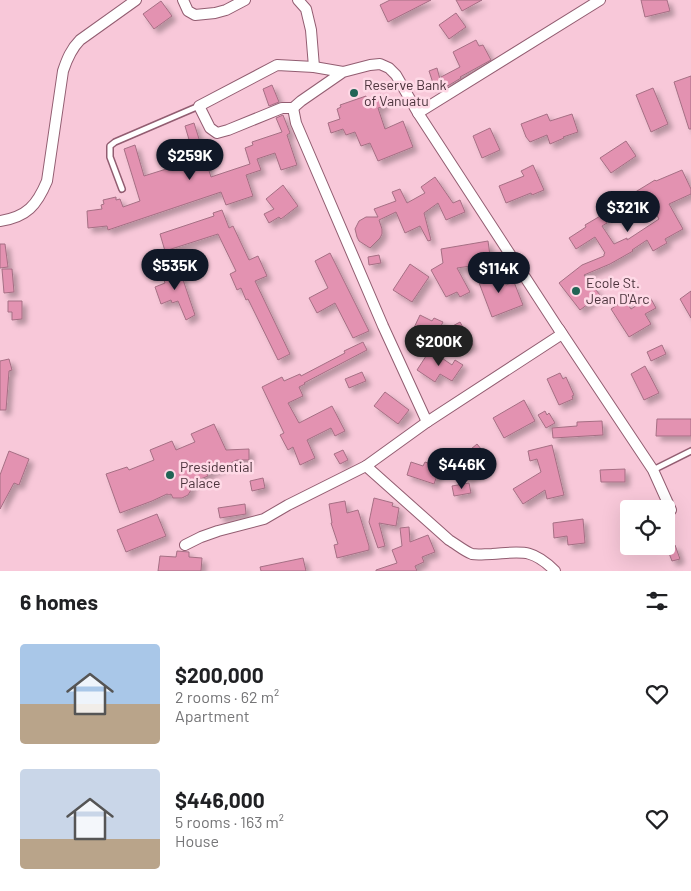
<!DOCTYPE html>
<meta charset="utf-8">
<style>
body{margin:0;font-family:Barlow,sans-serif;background:#f2f2f2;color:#202124;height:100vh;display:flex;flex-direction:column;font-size:19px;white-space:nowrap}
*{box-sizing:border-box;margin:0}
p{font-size:16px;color:#757577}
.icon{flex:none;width:28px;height:28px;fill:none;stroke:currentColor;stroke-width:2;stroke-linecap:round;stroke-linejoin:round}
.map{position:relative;height:571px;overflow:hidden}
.sheet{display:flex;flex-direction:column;background:#fff;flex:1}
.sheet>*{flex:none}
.tools{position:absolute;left:620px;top:500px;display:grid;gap:10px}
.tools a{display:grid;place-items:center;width:55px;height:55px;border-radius:5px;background:#fff;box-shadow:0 5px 20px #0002;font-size:25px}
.price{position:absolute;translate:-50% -42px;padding:0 11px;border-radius:18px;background:#111827;color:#fff;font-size:16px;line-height:32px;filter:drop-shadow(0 1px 2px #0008)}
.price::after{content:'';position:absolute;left:50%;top:30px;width:15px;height:11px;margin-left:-8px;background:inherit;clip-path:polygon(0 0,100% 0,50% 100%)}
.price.active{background:#222;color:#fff}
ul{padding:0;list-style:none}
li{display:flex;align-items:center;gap:15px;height:125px;padding:0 20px}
li span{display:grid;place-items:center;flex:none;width:140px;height:100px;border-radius:5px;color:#555}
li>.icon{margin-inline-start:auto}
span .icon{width:60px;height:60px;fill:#fffc;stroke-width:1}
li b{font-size:21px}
h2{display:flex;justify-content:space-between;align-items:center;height:60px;padding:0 20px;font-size:21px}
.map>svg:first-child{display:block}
.building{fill:#e392b1;stroke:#a56f84;filter:url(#shadow)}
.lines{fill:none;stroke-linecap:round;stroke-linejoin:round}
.service-casing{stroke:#925d71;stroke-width:8}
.minor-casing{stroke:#925d71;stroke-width:12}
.service{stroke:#fff;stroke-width:5}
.minor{stroke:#fff;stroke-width:10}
.poi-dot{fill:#216455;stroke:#fed9e6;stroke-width:2}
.labels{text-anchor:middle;stroke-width:5;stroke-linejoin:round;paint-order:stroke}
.poi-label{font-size:14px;fill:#4b333c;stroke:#fed9e6;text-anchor:start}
</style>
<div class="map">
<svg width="691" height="571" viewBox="0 0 691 571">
<defs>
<filter id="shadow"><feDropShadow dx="4.5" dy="4.5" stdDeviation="2.5" flood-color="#0004"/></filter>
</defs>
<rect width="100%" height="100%" fill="#f8c8d9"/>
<!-- building -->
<g class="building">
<polygon points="390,0 431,0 388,22 380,5"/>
<polygon points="456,0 482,0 462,11"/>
<polygon points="641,0 667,0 670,11 645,17"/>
<polygon points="161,1 172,16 154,29 143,14"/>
<polygon points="456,13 466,27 449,39 439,25"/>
<polygon points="476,40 479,46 483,45 491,60 460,77 461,78 446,87 441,77 460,67 453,52"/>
<polygon points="437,68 441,83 434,86 429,71"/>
<polygon points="691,76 691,129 689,129 674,82"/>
<polygon points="272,85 279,102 269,106 263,89"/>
<polygon points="653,88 668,124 651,132 636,95"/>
<polygon points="381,94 385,106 378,108 385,129 403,121 413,147 378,161 370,143 361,146 355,132 346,135 343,129 331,133 328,123 340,119 337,109 341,107 340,105 366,96 367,99"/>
<polygon points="547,114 550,121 572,114 578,132 563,137 564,138 550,144 547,135 530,142 526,137 521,124"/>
<polygon points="283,115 290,133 287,135 297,165 281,170 275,153 257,159 261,170 246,175 253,196 226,205 221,192 108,230 107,226 88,228 87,211 102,209 101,205 104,204 103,200 116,197 116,200 120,199 123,207 140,201 124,149 135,145 144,176 195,160 185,126 194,123 211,177 250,164 245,148 253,145 252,142 282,132 276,118"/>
<polygon points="490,128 500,150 482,158 473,136"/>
<polygon points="626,141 636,156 611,173 600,158"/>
<polygon points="533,165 544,190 532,195 531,193 506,203 499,186 524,176 521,171"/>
<polygon points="682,170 691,189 691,194 669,204 683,229 665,239 667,243 653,251 647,240 632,250 633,251 610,264 584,275 600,295 580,310 559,283 582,265 604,256 604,254 605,253 595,237 576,249 569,238 586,227 585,225 602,215 607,223 602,226 614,244 627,238 627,240 659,219 647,198 620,214 614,205 655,180 656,181"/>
<polygon points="435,177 453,203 460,200 465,212 446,220 438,203 424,213 431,240 428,241 420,226 405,233 396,212 379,220 382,229 382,234 380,238 370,248 359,241 357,237 355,229 359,221 366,217 378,217 374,209 396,201 392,192 400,189 407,203 425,193 421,187"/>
<polygon points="283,185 298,206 281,219 279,217 269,223 264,214 274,209 266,199"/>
<polygon points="222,210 229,228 233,226 249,260 258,256 267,276 255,281 290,354 278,360 248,299 246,300 241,288 237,290 230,274 236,271 218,234 165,251 160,234 214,216 213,213"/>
<polygon points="488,241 491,263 457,268 470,292 460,297 457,292 446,297 431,270 443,263 441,249"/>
<polygon points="0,244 5,244 8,267 0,268"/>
<polygon points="330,253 369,331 353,338 335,303 317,313 309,298 328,288 315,261"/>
<polygon points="379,255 381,263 369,265 368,257"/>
<polygon points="410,264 429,277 412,302 393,290"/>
<polygon points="178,265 195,315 186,320 178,301 172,303 171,300 161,304 155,287 165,283 161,271"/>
<polygon points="2,269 12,269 14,292 4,293"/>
<polygon points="497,270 506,285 514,282 523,305 492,317 478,280"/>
<polygon points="691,291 691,318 680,299"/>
<polygon points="650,297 656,308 645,314 651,324 629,337 611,309 625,300 631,309"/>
<polygon points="8,301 22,301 22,319 12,320 12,312 8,312"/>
<polygon points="420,315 432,321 434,318 443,322 433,342 412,332"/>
<polygon points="460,322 473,345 462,351 449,328"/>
<polygon points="363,342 367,350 304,383 305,384 299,387 303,396 288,403 299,423 332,406 345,431 335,436 331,428 307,440 315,458 300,465 293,447 288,450 280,435 284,433 262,387 282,377 284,381 300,374 301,376 345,353 344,351"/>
<polygon points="662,345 666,354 651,361 647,352"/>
<polygon points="430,350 452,365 455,360 463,365 452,381 440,374 435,382 417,370"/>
<polygon points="9,359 12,370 9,371 6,410 0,410 0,361"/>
<polygon points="645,366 659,393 644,400 631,374"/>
<polygon points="362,372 366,381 349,388 345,379"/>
<polygon points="560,373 563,379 566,377 574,395 572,396 573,399 559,405 547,379"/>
<polygon points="385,392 409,410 398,424 374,406"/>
<polygon points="524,400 535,421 504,438 493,418"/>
<polygon points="545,411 547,415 549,413 555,423 546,428 538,415"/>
<polygon points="657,419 691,419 691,436 656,436"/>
<polygon points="602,421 603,435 553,438 552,428 577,426 577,422"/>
<polygon points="214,424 226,450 249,449 249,460 237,460 207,474 208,476 191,483 191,490 188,495 182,498 173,498 171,494 169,495 167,494 152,501 120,513 106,474 127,467 129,470 154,460 150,450 172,441 176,450 195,442 191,434"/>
<polygon points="477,444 491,461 467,481 453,464"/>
<polygon points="552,445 564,495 547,499 545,490 523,504 513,489 541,472 537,459 530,461 528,451"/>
<polygon points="343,450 348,460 340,464 334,454"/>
<polygon points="9,451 29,459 19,485 14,483 0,509 0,475"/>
<polygon points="411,462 423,466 425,462 440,467 434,484 407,475"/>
<polygon points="625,469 625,482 601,482 600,470"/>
<polygon points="263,478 265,488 252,491 250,481"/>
<polygon points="469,483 471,493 454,496 452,486"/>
<polygon points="374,498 393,503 392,506 399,508 396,526 379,523 385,546 378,548 369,522"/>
<polygon points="345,501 347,513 358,510 369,546 369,550 337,558 334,545 338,544 331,523 332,523 329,504"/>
<polygon points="245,504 246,514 220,518 218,508"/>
<polygon points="157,514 166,536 126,552 117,530"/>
<polygon points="583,519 585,543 568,545 567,536 554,538 553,523"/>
<polygon points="409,527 410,542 428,535 435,552 422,557 424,562 415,566 417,571 376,571 376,570 397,563 392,550 402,546 400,528"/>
<polygon points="675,545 680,559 672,561 667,548"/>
<polygon points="177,551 189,552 189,557 202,558 201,571 158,571 160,556 176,557"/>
<polygon points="303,558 306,571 261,571 260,567"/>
</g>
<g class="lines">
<defs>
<g id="service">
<polyline points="122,189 110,157 110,146 115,142 199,106"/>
<polyline points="653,470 691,451"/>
</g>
<g id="minor">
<polyline points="183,0 188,11 195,15 215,13 226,10 245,0"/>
<polyline points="298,0 306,9 311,30 314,67"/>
<path d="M343 72 301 101 293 108H282L228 130 217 133 210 128 199 106 277 65 314 67 343 72 370 65 380 64 389 68 396 75 418 113 562 334 427 422 366 466 449 540C456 544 464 551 472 554 478 555 485 554 492 554 522 552 532 548 555 571"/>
<polyline points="293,108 296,123 383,326 427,422"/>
<polyline points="418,113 600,0"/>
<path d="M0 221C27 217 37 205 47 181L63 71C67 59 71 49 80 40L136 0"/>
<polyline points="559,329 653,470 671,510"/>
<polyline points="185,545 201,537 218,531 264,519 288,505 366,466"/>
</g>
</defs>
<!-- service casing -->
<use href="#service" class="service-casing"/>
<!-- minor casing -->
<use href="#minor" class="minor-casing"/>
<!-- service -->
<use href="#service" class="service"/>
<!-- minor -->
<use href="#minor" class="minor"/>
</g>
<!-- markers -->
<g class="poi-dot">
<circle cx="354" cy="93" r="5"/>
<circle cx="576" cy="291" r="5"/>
<circle cx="170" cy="475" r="5"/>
</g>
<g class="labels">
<!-- poi labels -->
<g class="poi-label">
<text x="364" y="90">Reserve Bank<tspan x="364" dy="16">of Vanuatu</tspan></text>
<text x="586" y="288">Ecole St.<tspan x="586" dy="16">Jean D'Arc</tspan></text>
<text x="180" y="472">Presidential<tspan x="180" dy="16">Palace</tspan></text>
</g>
</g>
</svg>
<div class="tools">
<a><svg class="icon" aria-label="locate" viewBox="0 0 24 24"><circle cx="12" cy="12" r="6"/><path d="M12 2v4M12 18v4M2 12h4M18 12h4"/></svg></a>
</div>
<b class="price" style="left:190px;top:181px">$259K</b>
<b class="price" style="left:628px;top:233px">$321K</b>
<b class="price" style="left:175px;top:291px">$535K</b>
<b class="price" style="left:499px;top:294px">$114K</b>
<b class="price active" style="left:439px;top:367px">$200K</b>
<b class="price" style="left:462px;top:490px">$446K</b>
</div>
<section class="sheet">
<h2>6 homes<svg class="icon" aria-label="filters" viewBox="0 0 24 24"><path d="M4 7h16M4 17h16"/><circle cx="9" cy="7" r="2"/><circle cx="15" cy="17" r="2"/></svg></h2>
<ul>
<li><span style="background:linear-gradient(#a9c7e8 60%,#b9a48a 0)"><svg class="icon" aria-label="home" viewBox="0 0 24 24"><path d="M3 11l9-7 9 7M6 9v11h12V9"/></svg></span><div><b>$200,000</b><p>2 rooms · 62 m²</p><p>Apartment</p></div><svg class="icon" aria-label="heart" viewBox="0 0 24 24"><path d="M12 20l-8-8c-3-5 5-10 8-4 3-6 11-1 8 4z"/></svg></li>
<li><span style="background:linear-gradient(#c9d6e8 70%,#b9a48a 0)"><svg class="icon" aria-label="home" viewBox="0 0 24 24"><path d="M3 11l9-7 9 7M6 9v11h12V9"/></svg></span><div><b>$446,000</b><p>5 rooms · 163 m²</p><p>House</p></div><svg class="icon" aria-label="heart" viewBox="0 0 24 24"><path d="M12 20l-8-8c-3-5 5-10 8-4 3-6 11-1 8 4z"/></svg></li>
</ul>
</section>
